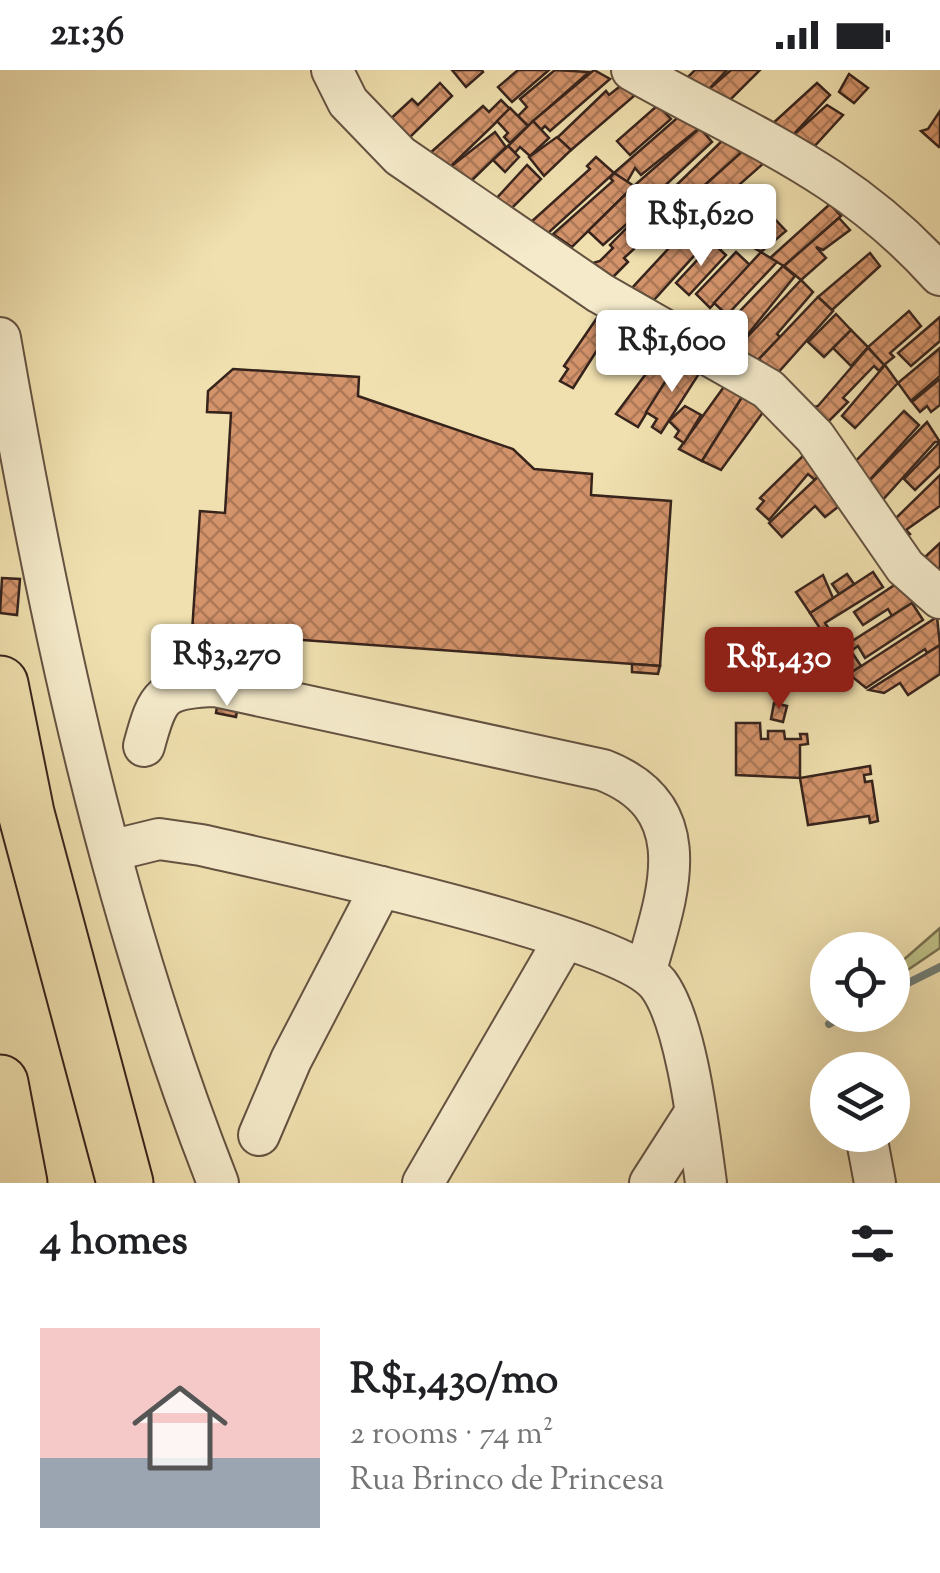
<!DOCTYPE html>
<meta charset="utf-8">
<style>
body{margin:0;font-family:"Sorts Mill Goudy",serif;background:#f2f2f2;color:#202124;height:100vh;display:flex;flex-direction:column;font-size:38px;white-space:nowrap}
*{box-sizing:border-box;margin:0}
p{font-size:32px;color:#757577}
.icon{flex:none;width:55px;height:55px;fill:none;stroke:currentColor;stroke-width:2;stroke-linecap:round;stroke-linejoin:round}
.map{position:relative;height:1113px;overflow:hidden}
.side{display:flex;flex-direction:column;background:#fff;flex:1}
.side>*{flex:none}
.tools{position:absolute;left:810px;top:862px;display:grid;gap:20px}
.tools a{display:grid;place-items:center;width:100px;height:100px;border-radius:50%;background:#fff;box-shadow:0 10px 40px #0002;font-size:50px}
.price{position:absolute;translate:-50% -85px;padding:0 22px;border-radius:10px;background:#fff;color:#222;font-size:32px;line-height:65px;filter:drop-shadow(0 2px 5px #0008)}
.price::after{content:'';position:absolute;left:50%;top:60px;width:30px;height:22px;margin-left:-15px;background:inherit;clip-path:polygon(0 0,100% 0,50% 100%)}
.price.current{background:#8f2418;color:#fff}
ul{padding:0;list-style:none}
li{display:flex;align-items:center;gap:30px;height:250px;padding:0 40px}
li+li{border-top:2px solid #e0e0e0}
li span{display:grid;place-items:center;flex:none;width:280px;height:200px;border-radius:0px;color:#555}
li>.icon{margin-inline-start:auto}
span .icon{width:120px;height:120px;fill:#fffc;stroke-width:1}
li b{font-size:42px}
h2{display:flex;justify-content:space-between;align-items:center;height:120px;padding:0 40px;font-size:42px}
.status{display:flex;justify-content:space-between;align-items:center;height:70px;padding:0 50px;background:#fff;direction:ltr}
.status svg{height:28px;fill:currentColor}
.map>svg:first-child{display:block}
.green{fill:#bec187;stroke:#7a7252;stroke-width:2.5}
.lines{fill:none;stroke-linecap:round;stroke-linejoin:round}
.stream{stroke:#737f76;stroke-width:8}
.building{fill:url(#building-cross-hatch);stroke:#36231c;stroke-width:2.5}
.minor-casing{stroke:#645241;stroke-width:44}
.highway-casing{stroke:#36231c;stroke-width:59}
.minor{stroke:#f5ebcb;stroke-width:40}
.highway{stroke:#f0e0af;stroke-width:55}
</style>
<div class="status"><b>21:36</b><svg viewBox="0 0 49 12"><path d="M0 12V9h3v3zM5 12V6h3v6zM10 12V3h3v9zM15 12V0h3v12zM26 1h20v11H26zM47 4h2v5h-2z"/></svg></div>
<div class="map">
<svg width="940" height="1113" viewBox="0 0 940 1113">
<defs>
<pattern id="building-cross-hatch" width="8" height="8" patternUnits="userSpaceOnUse" patternTransform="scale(2.5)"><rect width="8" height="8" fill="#d3936b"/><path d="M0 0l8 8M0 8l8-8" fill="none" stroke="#ac7857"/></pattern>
</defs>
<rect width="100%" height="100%" fill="#f0e0af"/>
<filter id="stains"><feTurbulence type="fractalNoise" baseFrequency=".002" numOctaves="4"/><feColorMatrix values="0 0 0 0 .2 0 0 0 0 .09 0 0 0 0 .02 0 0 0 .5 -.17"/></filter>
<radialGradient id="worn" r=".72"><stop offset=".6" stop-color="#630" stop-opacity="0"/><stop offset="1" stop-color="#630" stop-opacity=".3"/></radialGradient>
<!-- green -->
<polygon class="green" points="940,858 940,878 893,910 893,899"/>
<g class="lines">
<!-- stream -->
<g class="stream">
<polyline points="892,921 940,897"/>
<polyline points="829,954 846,945"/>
</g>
</g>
<!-- building -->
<g class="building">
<polygon points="452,0 482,0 483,2 466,17"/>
<polygon points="518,0 549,0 512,32 498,17"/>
<polygon points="555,0 589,2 528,56 518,46 527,37 520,29"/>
<polygon points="594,0 610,9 550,61 545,56 541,60 533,51"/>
<polygon points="695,0 727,0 707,21 685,10"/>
<polygon points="731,0 760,0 727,33 707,21"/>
<polygon points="849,4 868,18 854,33 839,22"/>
<polygon points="440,13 452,26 406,71 387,52 412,29 418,35"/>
<polygon points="817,13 830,25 791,67 771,55"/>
<polygon points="623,14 634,26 571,80 557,68 606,21 609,25"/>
<polygon points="501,30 510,39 449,98 429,84 483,36 489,42"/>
<polygon points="658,35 671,49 630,85 617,71"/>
<polygon points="827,35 843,45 812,79 791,67"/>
<polygon points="510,38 528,56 510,73 504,67 508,63 497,51"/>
<polygon points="940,41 940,76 939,77 921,61 928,59"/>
<polygon points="683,43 703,55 641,105 635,98 627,112 614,103"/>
<polygon points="533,51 549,68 530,86 520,77 515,83 508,76"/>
<polygon points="700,58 712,72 655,125 636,114"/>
<polygon points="495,62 506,77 467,115 449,98"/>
<polygon points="557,67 571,80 544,106 529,87"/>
<polygon points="725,68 741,83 677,140 660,131"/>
<polygon points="508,76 519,87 505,102 493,90"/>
<polygon points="745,79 765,92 722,130 704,139 700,142 704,146 698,152 677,140"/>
<polygon points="596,87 614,103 546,165 530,153 590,99 587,96"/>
<polygon points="527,95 541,109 509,141 494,131"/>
<polygon points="614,103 634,116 572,177 553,164 613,111 610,108"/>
<polygon points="634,116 656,128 603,175 588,161"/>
<polygon points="656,128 677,140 624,188 628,192 613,207 593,193 600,191 613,178 610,175"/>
<polygon points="830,134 841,146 784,196 770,188"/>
<polygon points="771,145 786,161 761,182 742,171"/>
<polygon points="839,148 850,160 823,180 816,177 826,188 801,210 784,196"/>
<polygon points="694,151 712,166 654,230 632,218"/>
<polygon points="713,173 726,185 689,225 676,213"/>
<polygon points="736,182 750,195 710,238 696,224"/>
<polygon points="761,182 777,192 727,245 714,233"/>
<polygon points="870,183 880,196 832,240 818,227"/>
<polygon points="783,196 795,206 736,279 717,265"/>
<polygon points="801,210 813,222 777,264 780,267 755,293 736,279"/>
<polygon points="818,227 833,241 776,305 759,289"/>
<polygon points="909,241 921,256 890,283 894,287 884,295 868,277"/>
<polygon points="601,242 615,252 573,318 560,311 568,299 564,296"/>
<polygon points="836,244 851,260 824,287 808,272"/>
<polygon points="940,247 940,271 911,296 898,283"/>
<polygon points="851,260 868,277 851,296 833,278"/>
<polygon points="868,278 884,295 879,301 874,296 843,328 848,332 825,355 810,338 818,336"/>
<polygon points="940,278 940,306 911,331 898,313"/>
<polygon points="663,281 681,286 638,357 616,344"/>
<polygon points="687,290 702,299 661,363 652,357 657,349 646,342 670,304 676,307"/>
<polygon points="885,295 898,313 855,358 842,346"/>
<polygon points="233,299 359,307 358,326 513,379 534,399 592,404 591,425 671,431 660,596 192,562 200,441 225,443 231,343 207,342 208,321"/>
<polygon points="940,309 940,335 931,342 927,336 920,342 912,332"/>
<polygon points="726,314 744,324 702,391 679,379"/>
<polygon points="744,324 766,338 721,400 702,391"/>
<polygon points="685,336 701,345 684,373 675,367 679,361 669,351"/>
<polygon points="904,341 919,355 865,415 852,395"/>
<polygon points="927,352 940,372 935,372 879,434 865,415"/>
<polygon points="940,372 940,396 915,420 904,409"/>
<polygon points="807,382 822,403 815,410 808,404 769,450 757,439 764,431 760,428"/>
<polygon points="822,403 843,433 825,447 815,436 782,467 769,453"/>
<polygon points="940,405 940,436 906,460 910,464 906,467 894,450"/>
<polygon points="940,473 940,503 923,489"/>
<polygon points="873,502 883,517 825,553 829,559 823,563 810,543"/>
<polygon points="847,504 854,514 839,524 832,514"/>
<polygon points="823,505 833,528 810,543 796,522"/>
<polygon points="2,508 20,509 17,545 0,543"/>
<polygon points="899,512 914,532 892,546 888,539 863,555 854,542"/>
<polygon points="912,533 923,550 865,588 858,576 851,581 861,596 849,604 835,582"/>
<polygon points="937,547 940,575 927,583 925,579 866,618 849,604"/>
<polygon points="940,575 940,604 908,625 900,613 884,623 869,620"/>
<polygon points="632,594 660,596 658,604 632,602"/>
<polygon points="218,630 238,635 236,647 216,643"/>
<polygon points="774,633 787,636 783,652 771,649"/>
<polygon points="736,653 760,653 761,669 768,669 768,661 784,661 785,669 801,669 800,664 807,664 808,674 800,675 800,708 736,705"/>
<polygon points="870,696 871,704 864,705 865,712 872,711 878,751 870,753 869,746 808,755 800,708"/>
</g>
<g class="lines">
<defs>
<g id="minor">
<polyline points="332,0 348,32 400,86 600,223 768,319 815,367 905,497 940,528"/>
<path d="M632 0C750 67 846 100 940 205"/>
<path d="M0 268C50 555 111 841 218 1113"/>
<path d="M144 676C158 624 162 618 215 616L603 700C701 738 667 825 646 900"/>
<path d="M110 781 159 769 201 775C279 793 619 865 658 914 687 952 699 1063 706 1113"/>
<polyline points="259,1065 291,990 381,817"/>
<polyline points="866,1065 875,1113"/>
<polyline points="423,1113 564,870"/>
<polyline points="650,1113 693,1046"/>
</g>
<g id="highway">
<polyline points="0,614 26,743 125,1113"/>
<polyline points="0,1013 19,1113"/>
</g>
</defs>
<!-- minor casing -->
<use href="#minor" class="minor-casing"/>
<!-- highway casing -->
<use href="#highway" class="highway-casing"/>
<!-- minor -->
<use href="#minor" class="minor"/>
<!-- highway -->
<use href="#highway" class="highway"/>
</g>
<rect width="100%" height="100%" filter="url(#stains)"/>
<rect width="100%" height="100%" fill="url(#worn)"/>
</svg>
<div class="tools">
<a><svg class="icon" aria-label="locate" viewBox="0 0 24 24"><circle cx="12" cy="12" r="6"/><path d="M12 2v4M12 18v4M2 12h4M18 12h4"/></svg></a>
<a><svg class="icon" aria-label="layers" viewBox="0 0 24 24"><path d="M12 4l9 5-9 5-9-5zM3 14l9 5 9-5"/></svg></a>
</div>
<b class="price" style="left:701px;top:199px">R$1,620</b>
<b class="price" style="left:672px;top:325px">R$1,600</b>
<b class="price" style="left:227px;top:639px">R$3,270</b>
<b class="price current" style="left:779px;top:642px">R$1,430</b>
</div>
<section class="side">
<h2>4 homes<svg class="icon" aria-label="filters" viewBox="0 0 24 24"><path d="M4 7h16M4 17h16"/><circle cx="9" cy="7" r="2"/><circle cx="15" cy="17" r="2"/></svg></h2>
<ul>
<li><span style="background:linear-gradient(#f6c9c9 65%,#9aa5b1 0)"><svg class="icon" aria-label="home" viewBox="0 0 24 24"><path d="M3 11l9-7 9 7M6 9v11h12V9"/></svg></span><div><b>R$1,430/mo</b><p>2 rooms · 74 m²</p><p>Rua Brinco de Princesa</p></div></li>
</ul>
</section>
